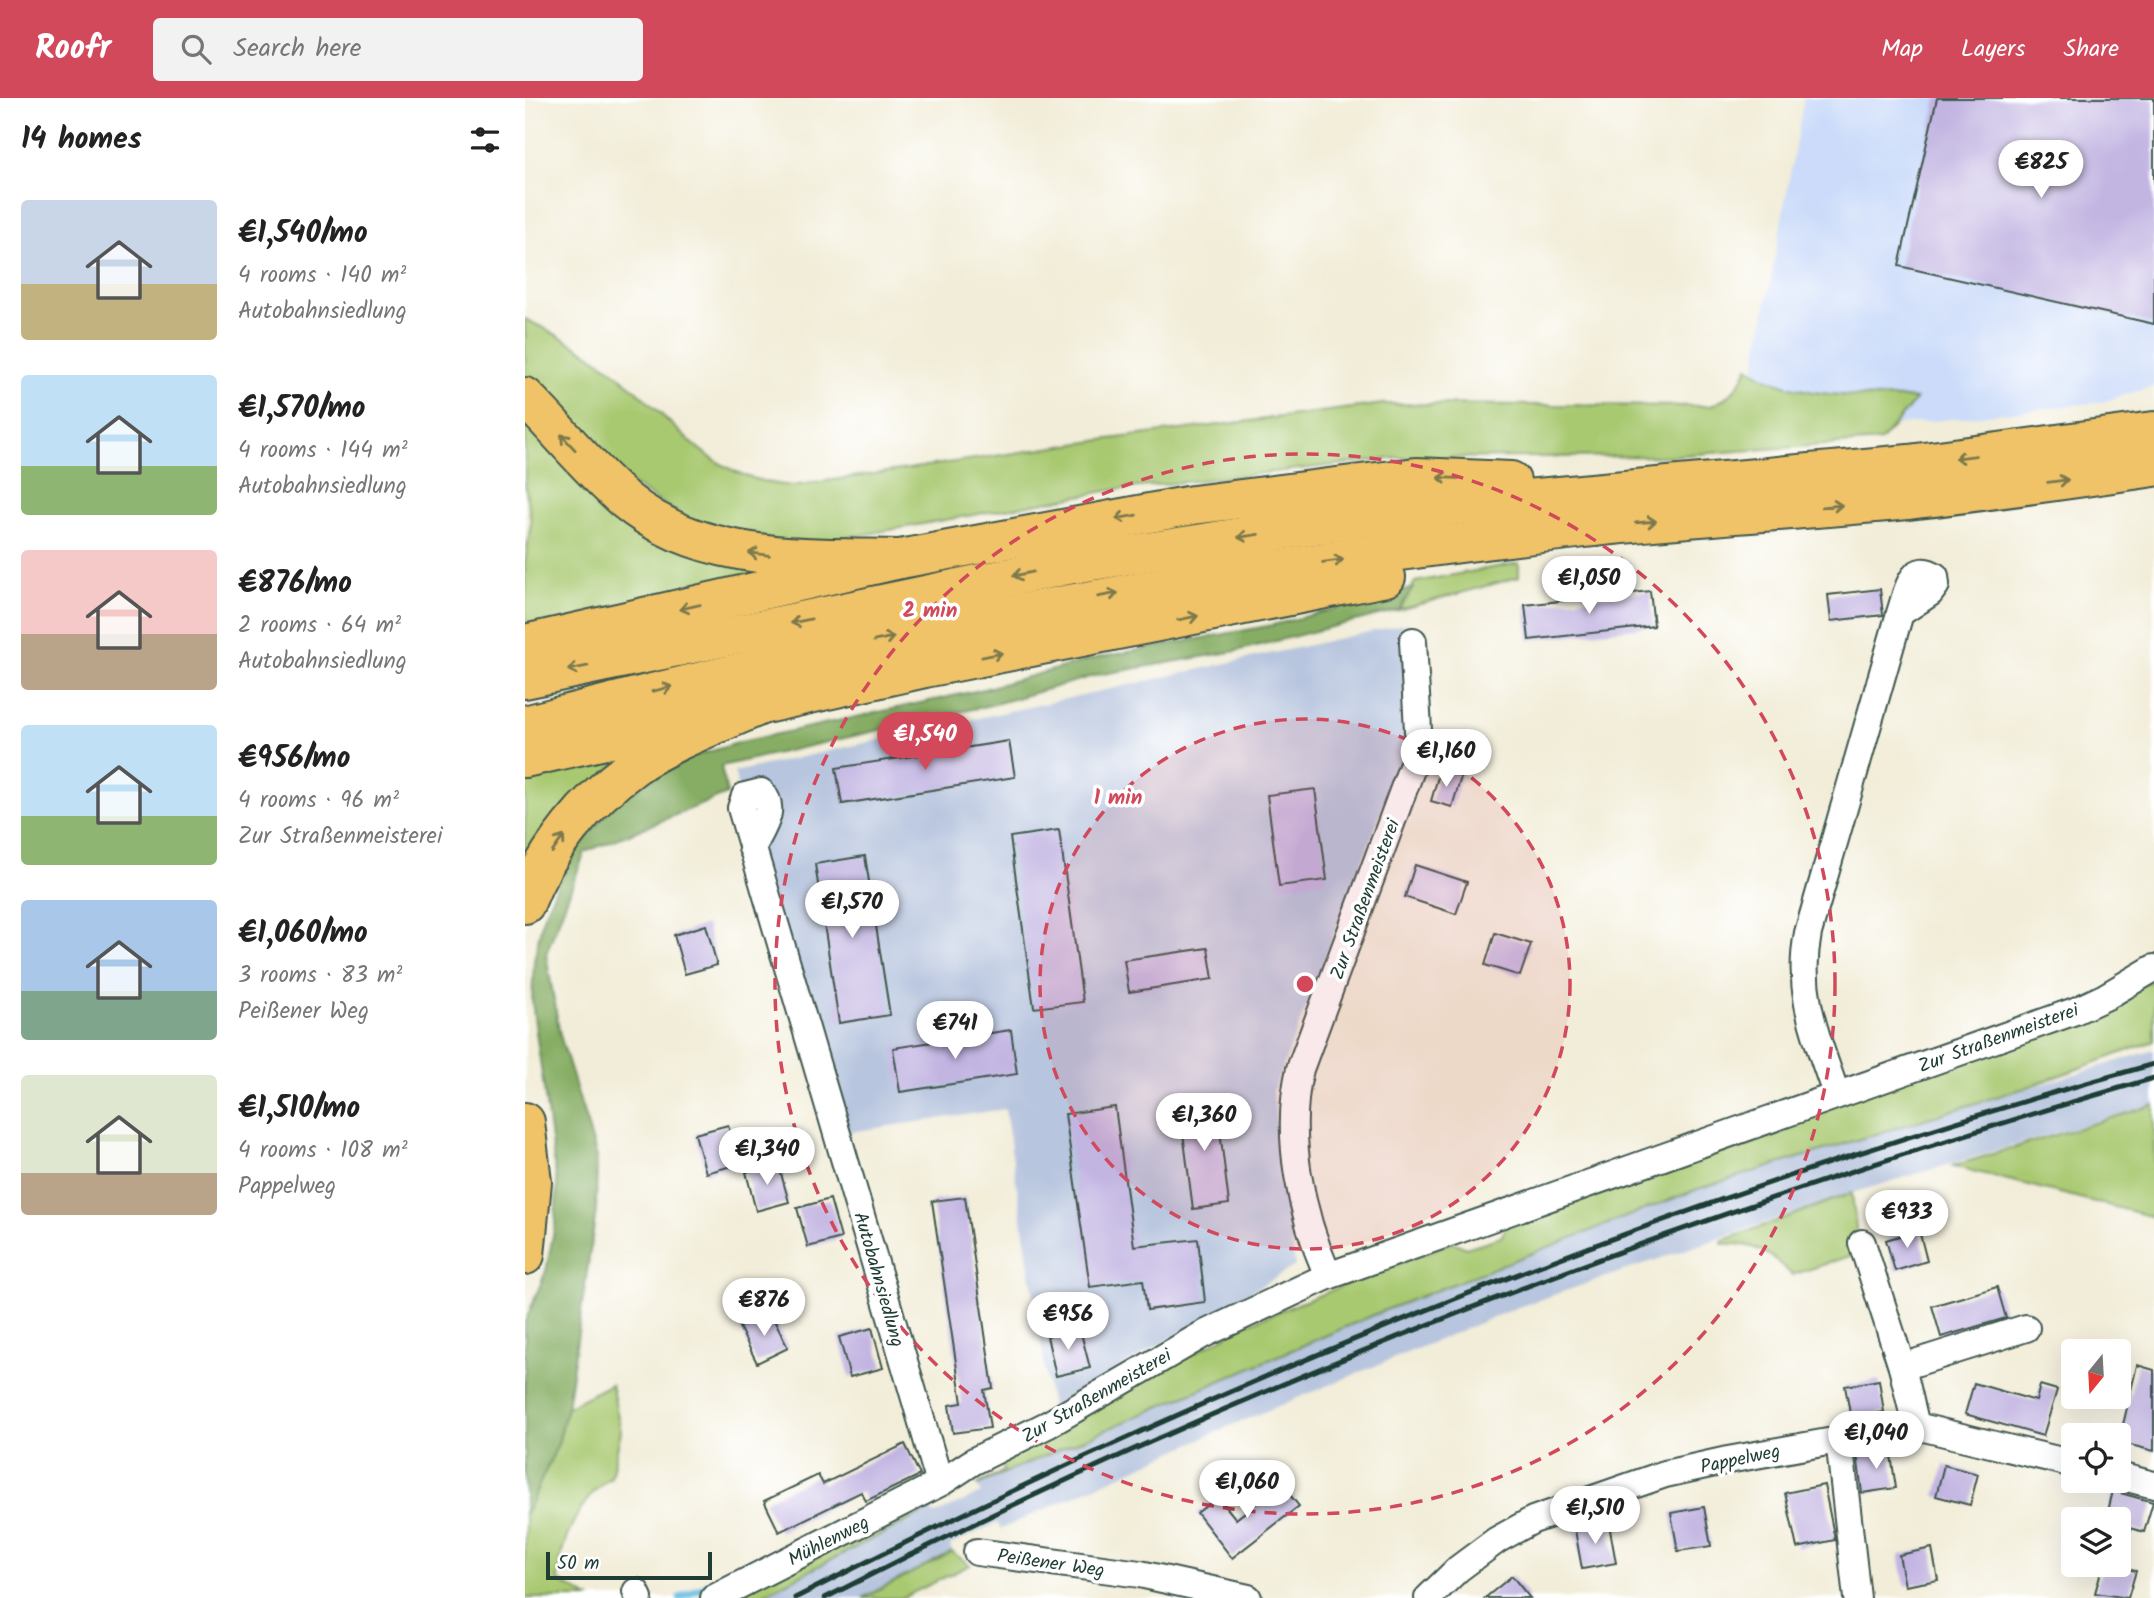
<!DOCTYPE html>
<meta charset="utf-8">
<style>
body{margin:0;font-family:Kalam,sans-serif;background:#f2f2f2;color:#222;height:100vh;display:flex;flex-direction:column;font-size:26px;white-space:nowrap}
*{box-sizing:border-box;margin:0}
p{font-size:23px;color:#767676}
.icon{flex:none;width:38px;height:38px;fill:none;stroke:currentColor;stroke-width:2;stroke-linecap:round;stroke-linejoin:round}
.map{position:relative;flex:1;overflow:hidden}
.panel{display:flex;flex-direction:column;background:#fff;width:525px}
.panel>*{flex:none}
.needle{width:46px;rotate:198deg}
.controls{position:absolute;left:1536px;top:1241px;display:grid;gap:14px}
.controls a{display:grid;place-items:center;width:70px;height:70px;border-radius:7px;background:#fff;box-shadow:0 7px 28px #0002;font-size:35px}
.scale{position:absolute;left:21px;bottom:18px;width:166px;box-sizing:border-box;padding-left:7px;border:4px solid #1f3d34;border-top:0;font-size:19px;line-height:24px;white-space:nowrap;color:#1f3d34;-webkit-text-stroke:5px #fff;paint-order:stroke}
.price{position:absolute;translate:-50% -60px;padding:0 16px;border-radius:24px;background:#fff;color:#222;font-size:23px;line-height:46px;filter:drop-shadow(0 2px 4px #0008)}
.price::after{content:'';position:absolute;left:50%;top:42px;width:21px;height:16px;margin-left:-10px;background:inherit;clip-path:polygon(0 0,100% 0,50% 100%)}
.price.on{background:#d1495b;color:#fff}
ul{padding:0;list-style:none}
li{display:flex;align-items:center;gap:21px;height:175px;padding:0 21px}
li span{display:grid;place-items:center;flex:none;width:196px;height:140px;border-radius:7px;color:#555}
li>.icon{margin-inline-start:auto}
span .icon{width:84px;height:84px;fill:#fffc;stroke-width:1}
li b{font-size:30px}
h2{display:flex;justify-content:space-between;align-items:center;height:84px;padding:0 21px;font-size:30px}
header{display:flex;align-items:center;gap:42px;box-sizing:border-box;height:98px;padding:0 35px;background:#d1495b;color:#fff}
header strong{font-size:33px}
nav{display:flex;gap:38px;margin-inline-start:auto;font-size:24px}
.search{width:490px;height:63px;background:#f2f2f2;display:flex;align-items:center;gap:18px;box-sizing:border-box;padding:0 24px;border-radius:7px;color:#767676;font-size:26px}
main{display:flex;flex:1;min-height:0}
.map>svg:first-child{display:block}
.built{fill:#cbdbf9}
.industrial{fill:#b7c5de}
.green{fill:#a9c971;stroke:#648352;stroke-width:2}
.forest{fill:#86ad63;stroke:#52754c;stroke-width:2}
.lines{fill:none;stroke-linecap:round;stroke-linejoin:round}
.stream{stroke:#65bde2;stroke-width:7}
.building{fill:#c2b5e2}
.minor-casing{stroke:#3f574d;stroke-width:30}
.trunk-casing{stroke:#3f574d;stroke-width:42}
.motorway-casing{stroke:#3f574d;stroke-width:42}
.minor{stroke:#fff;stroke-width:26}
.trunk{stroke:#f0c369;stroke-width:38}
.motorway{stroke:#f0c369;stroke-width:38}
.rail{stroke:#1f3d34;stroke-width:5}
.oneway{stroke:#7d794c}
.ring{fill:none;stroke:#d1495b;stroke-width:3.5;stroke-dasharray:12 9}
.labels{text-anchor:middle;stroke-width:7;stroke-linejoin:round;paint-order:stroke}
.street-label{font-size:19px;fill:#1f3d34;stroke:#fff}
.centre{fill:#d1495b;stroke:#fff;stroke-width:3.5}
.ring-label{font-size:21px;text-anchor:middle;font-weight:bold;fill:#d1495b;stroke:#fff;stroke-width:7;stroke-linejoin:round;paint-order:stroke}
</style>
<header>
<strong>Roofr</strong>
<div class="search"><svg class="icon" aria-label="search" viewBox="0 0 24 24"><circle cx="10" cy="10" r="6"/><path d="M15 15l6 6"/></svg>Search here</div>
<nav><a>Map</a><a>Layers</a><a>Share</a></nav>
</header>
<main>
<section class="panel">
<h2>14 homes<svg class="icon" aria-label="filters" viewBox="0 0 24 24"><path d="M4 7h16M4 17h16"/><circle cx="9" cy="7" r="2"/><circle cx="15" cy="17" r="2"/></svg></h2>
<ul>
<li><span style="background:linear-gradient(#c9d6e8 60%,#c2b280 0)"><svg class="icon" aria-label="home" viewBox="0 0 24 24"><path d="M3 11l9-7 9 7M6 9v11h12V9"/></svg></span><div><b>€1,540/mo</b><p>4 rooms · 140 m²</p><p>Autobahnsiedlung</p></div></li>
<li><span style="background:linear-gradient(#bfe0f5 65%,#8fb573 0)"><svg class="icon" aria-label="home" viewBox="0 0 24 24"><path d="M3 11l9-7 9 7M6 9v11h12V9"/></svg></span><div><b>€1,570/mo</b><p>4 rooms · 144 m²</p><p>Autobahnsiedlung</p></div></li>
<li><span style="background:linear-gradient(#f6c9c9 60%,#b9a48a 0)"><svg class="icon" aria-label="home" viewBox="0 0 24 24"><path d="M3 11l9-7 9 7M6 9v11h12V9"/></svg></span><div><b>€876/mo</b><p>2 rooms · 64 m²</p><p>Autobahnsiedlung</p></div></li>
<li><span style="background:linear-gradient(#bfe0f5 65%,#8fb573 0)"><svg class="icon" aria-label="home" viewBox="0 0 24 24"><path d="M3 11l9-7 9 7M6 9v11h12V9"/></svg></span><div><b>€956/mo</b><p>4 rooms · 96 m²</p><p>Zur Straßenmeisterei</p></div></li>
<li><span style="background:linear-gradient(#a9c7e8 65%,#7fa58c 0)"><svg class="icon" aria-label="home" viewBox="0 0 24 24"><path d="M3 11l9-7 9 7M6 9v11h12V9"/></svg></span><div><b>€1,060/mo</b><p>3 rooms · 83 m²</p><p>Peißener Weg</p></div></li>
<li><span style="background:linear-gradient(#dfe7d0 70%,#b9a48a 0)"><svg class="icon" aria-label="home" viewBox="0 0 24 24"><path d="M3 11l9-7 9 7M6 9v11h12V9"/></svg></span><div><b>€1,510/mo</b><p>4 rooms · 108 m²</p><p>Pappelweg</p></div></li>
</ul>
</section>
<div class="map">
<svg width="1629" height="1500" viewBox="0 0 1629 1500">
<rect width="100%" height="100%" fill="#fff"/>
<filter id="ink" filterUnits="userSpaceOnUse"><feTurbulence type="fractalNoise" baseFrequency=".0143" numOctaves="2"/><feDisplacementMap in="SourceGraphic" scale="14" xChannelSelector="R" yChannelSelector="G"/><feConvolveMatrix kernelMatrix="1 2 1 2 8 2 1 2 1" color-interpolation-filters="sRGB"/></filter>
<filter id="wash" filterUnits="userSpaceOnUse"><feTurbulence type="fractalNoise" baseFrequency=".00686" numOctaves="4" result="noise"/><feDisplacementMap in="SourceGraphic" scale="28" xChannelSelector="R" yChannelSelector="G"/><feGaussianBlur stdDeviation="1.57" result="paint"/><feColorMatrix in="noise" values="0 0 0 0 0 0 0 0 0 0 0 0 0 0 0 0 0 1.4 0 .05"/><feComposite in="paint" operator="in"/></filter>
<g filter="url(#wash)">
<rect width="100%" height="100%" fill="#f2edd8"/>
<!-- built -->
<polygon class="built" points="1279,0 1629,0 1629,288 1577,304 1216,345"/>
<!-- industrial -->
<g class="industrial">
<polygon points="884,525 889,630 748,994 770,1168 526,1310 480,1011 318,1035 209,674"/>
<polygon points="1629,952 1629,1006 1327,1095 993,1209 705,1328 476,1431 472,1425 425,1447 427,1454 338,1500 231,1500 406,1411 409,1417 456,1395 452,1387 858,1213 1173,1091"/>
</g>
<!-- green -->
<g class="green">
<path d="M0 221C28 234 58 251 83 269 149 318 176 380 267 388L584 341 858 306 1186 308C1206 298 1214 289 1223 269 1268 302 1337 297 1391 301L1356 343 1144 358 873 360 587 392 342 436 290 443 258 444 162 421 108 387 0 287Z"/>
<polygon points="0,320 58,381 249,472 0,533 0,464 6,424 0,386"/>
<polygon points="994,465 994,479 874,512 890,484"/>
<polygon points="102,652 0,766 0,675"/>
<polygon points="1629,882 1629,943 1500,990 1173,1091 858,1213 452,1387 479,1373 476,1363 722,1226 928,1144 941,1150 976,1139 984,1124"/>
<polygon points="1629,1007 1629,1119 1428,1068"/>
<path d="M1327 1095 1334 1155 1267 1177C1246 1155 1229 1144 1197 1146V1143Z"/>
<path d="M86 1286 96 1333 86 1379C55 1401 34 1444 33 1482L64 1500H0V1417L33 1346 42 1309Z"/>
<polygon points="398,1402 407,1405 406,1411 231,1500 198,1500"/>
<polygon points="427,1454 445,1467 377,1500 338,1500"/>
</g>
<!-- forest -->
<polygon class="forest" points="888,490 874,512 711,553 572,577 470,606 196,668 202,696 60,754 21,856 35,937 72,1059 71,1113 42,1309 33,1346 0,1417 0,1224 21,1173 30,1127 32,1086 7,904 9,862 18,819 35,781 56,745 85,711 123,682 167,659 216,644 455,592 571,560 748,527"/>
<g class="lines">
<!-- stream -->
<polyline class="stream" points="155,1500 242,1459"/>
</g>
<g id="blocks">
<!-- building -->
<g class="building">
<polygon points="1412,0 1629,0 1629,226 1374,168"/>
<polygon points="1355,491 1358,517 1306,523 1303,497"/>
<polygon points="1125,493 1129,528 1004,542 1000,507"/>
<polygon points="484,643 490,679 317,706 311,670"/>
<polygon points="915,672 936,679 927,709 906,703"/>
<polygon points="790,691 802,782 754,788 742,697"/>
<polygon points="534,732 558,904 509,910 485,739"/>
<polygon points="340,758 365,917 314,925 290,766"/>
<polygon points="890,767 942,784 931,816 880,799"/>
<polygon points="181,827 192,867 160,876 149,837"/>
<polygon points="970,835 1006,846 995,878 960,867"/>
<polygon points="683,850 688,881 604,894 599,862"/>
<polygon points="486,932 492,976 375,994 368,950"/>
<polygon points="691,1000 704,1106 668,1111 654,1004"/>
<polygon points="590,1009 609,1148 673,1141 680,1204 622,1212 618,1182 565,1189 540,1016"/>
<polygon points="203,1027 214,1066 181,1075 170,1036"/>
<polygon points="253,1065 264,1104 231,1113 221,1074"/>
<polygon points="440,1099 468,1290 459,1292 465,1330 428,1335 424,1307 437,1305 407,1103"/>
<polygon points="305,1101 316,1140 283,1149 272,1110"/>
<polygon points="1394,1132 1402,1163 1370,1173 1361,1142"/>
<polygon points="1472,1189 1481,1220 1416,1239 1407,1208"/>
<polygon points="245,1214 263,1250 232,1265 214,1229"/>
<polygon points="347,1230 358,1270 325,1279 314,1239"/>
<polygon points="555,1231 565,1270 531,1278 522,1238"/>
<polygon points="1612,1267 1629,1272 1629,1353 1594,1344"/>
<polygon points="1354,1282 1359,1314 1326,1320 1320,1288"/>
<polygon points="1449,1285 1511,1303 1515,1287 1532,1292 1518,1338 1440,1316"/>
<polygon points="380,1346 395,1377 341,1403 336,1394 254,1434 239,1403 293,1377 298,1386"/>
<polygon points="1365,1351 1371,1390 1337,1395 1332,1356"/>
<polygon points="1419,1367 1453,1376 1445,1407 1411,1398"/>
<polygon points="756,1386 774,1408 707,1460 672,1415 693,1399 711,1421"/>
<polygon points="1299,1387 1310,1442 1272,1450 1260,1395"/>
<polygon points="1588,1393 1628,1404 1619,1434 1594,1427 1594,1421 1581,1421"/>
<polygon points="1179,1409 1186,1448 1153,1453 1146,1415"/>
<polygon points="1084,1426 1091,1465 1057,1471 1050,1432"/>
<polygon points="1407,1450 1413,1482 1380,1488 1374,1457"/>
<polygon points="1578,1466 1611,1473 1603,1500 1570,1495"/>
<polygon points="987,1478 1005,1500 960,1500"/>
</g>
</g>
</g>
<g filter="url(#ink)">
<use href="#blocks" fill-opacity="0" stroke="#3f574d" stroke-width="2"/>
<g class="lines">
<defs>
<g id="minor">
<path d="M227 750C236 732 253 711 236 694L220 698 216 710 411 1372"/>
<path d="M1311 996C1292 939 1271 896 1283 835L1375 515C1381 498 1386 461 1410 478L1411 487 1405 495 1375 515"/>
<polyline points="1337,1145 1377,1269 1391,1328"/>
<path d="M803 1178C776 1116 759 1038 775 971L894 650 888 543"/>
<polyline points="1377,1269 1501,1230"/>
<polyline points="1314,1341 1332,1500"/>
<polyline points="1594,1378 1629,1387"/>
<polyline points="452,1454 615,1476 723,1500"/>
<polyline points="111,1494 114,1500"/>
<polyline points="189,1500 417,1384 449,1363 524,1326 677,1237 803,1178 1550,913 1580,899 1629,870"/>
<polyline points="903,1500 933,1471 972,1442 1008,1422 1140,1376 1203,1362 1391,1328 1549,1366"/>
</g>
<g id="trunk">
<polyline points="0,546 375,461 668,407 891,379 986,383"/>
<polyline points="0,581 548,466 790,427 944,406 1384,366 1629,333"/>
<path d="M0 627C346 537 696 471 1052 431 1161 418 1272 413 1382 402 1465 393 1547 381 1629 369"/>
<polyline points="0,660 400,570 861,479"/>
</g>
<g id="motorway">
<path d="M0 299C34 333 64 371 100 402 177 466 282 459 375 461"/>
<path d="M0 806C21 751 62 702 109 668 146 642 195 626 236 607"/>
<polyline points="0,1024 7,1084 0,1157"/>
</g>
</defs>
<!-- minor casing -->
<use href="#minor" class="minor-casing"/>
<!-- trunk casing -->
<use href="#trunk" class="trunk-casing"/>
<!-- motorway casing -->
<use href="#motorway" class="motorway-casing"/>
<!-- minor -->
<use href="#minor" class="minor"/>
<!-- trunk -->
<use href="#trunk" class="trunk"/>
<!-- motorway -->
<use href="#motorway" class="motorway"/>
<!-- rail -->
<g class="rail">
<path d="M270 1500C703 1278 1160 1096 1629 966"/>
<path d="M300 1500C723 1282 1172 1112 1629 980"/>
</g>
</g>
<!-- one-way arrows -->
<defs><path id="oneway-shaft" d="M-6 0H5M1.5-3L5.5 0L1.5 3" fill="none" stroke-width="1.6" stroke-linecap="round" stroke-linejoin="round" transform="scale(1.75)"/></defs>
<g class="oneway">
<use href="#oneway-shaft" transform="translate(43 344) rotate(-133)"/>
<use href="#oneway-shaft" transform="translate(1440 359) rotate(173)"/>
<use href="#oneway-shaft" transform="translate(923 380) rotate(-178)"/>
<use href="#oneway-shaft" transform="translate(1533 383) rotate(-7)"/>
<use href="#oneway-shaft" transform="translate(1307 408) rotate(-5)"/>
<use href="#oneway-shaft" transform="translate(601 419) rotate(170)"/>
<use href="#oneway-shaft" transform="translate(1121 424) rotate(-5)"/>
<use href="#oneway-shaft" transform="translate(723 438) rotate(171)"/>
<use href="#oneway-shaft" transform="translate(234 456) rotate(-173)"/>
<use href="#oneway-shaft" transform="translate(808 463) rotate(-7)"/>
<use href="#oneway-shaft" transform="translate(498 476) rotate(168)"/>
<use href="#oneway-shaft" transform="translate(583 497) rotate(-10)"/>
<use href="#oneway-shaft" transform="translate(165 509) rotate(167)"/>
<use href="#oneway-shaft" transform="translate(663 520) rotate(-12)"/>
<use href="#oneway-shaft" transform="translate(276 523) rotate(168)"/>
<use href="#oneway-shaft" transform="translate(359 541) rotate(-12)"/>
<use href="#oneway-shaft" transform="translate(467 557) rotate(-11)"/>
<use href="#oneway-shaft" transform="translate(53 570) rotate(168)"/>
<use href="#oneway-shaft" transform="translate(137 591) rotate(-15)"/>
<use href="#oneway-shaft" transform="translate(33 746) rotate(-55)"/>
</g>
</g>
<!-- distance rings -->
<circle cx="780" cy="886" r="265" fill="#d1495b" fill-opacity=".12"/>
<g class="ring">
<circle cx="780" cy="886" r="265"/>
<circle cx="780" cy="886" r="530"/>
</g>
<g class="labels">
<!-- street labels -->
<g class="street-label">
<text transform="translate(839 801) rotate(-70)" y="7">Zur Straßenmeisterei</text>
<text transform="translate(1473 939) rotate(-20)" y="7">Zur Straßenmeisterei</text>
<text transform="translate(355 1181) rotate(74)" y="7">Autobahnsiedlung</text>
<text transform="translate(571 1297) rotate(-30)" y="7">Zur Straßenmeisterei</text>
<text transform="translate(1215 1360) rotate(-12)" y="7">Pappelweg</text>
<text transform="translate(303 1442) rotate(-27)" y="7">Mühlenweg</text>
<text transform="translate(526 1464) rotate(8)" y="7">Peißener Weg</text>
</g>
</g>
<circle cx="780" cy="886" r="10" class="centre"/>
<g class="ring-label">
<text x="405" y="519">2 min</text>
<text x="593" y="706">1 min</text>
</g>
</svg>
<div class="controls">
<a><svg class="needle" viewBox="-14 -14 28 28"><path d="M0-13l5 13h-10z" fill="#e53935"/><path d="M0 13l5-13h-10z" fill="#767676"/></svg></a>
<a><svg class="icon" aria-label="locate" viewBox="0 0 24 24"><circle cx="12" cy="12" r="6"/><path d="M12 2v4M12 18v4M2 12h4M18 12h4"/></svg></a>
<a><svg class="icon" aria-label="layers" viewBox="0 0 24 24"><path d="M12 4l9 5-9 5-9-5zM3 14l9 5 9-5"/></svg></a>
</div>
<div class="scale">50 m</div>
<b class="price" style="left:1516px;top:102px">€825</b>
<b class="price" style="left:1064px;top:518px">€1,050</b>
<b class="price on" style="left:400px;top:674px">€1,540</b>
<b class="price" style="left:921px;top:691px">€1,160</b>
<b class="price" style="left:327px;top:842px">€1,570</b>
<b class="price" style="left:430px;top:963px">€741</b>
<b class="price" style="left:679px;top:1055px">€1,360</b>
<b class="price" style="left:242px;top:1089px">€1,340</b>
<b class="price" style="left:1382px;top:1152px">€933</b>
<b class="price" style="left:239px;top:1240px">€876</b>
<b class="price" style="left:543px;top:1254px">€956</b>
<b class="price" style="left:1351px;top:1373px">€1,040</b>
<b class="price" style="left:722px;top:1422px">€1,060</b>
<b class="price" style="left:1070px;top:1448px">€1,510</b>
</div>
</main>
